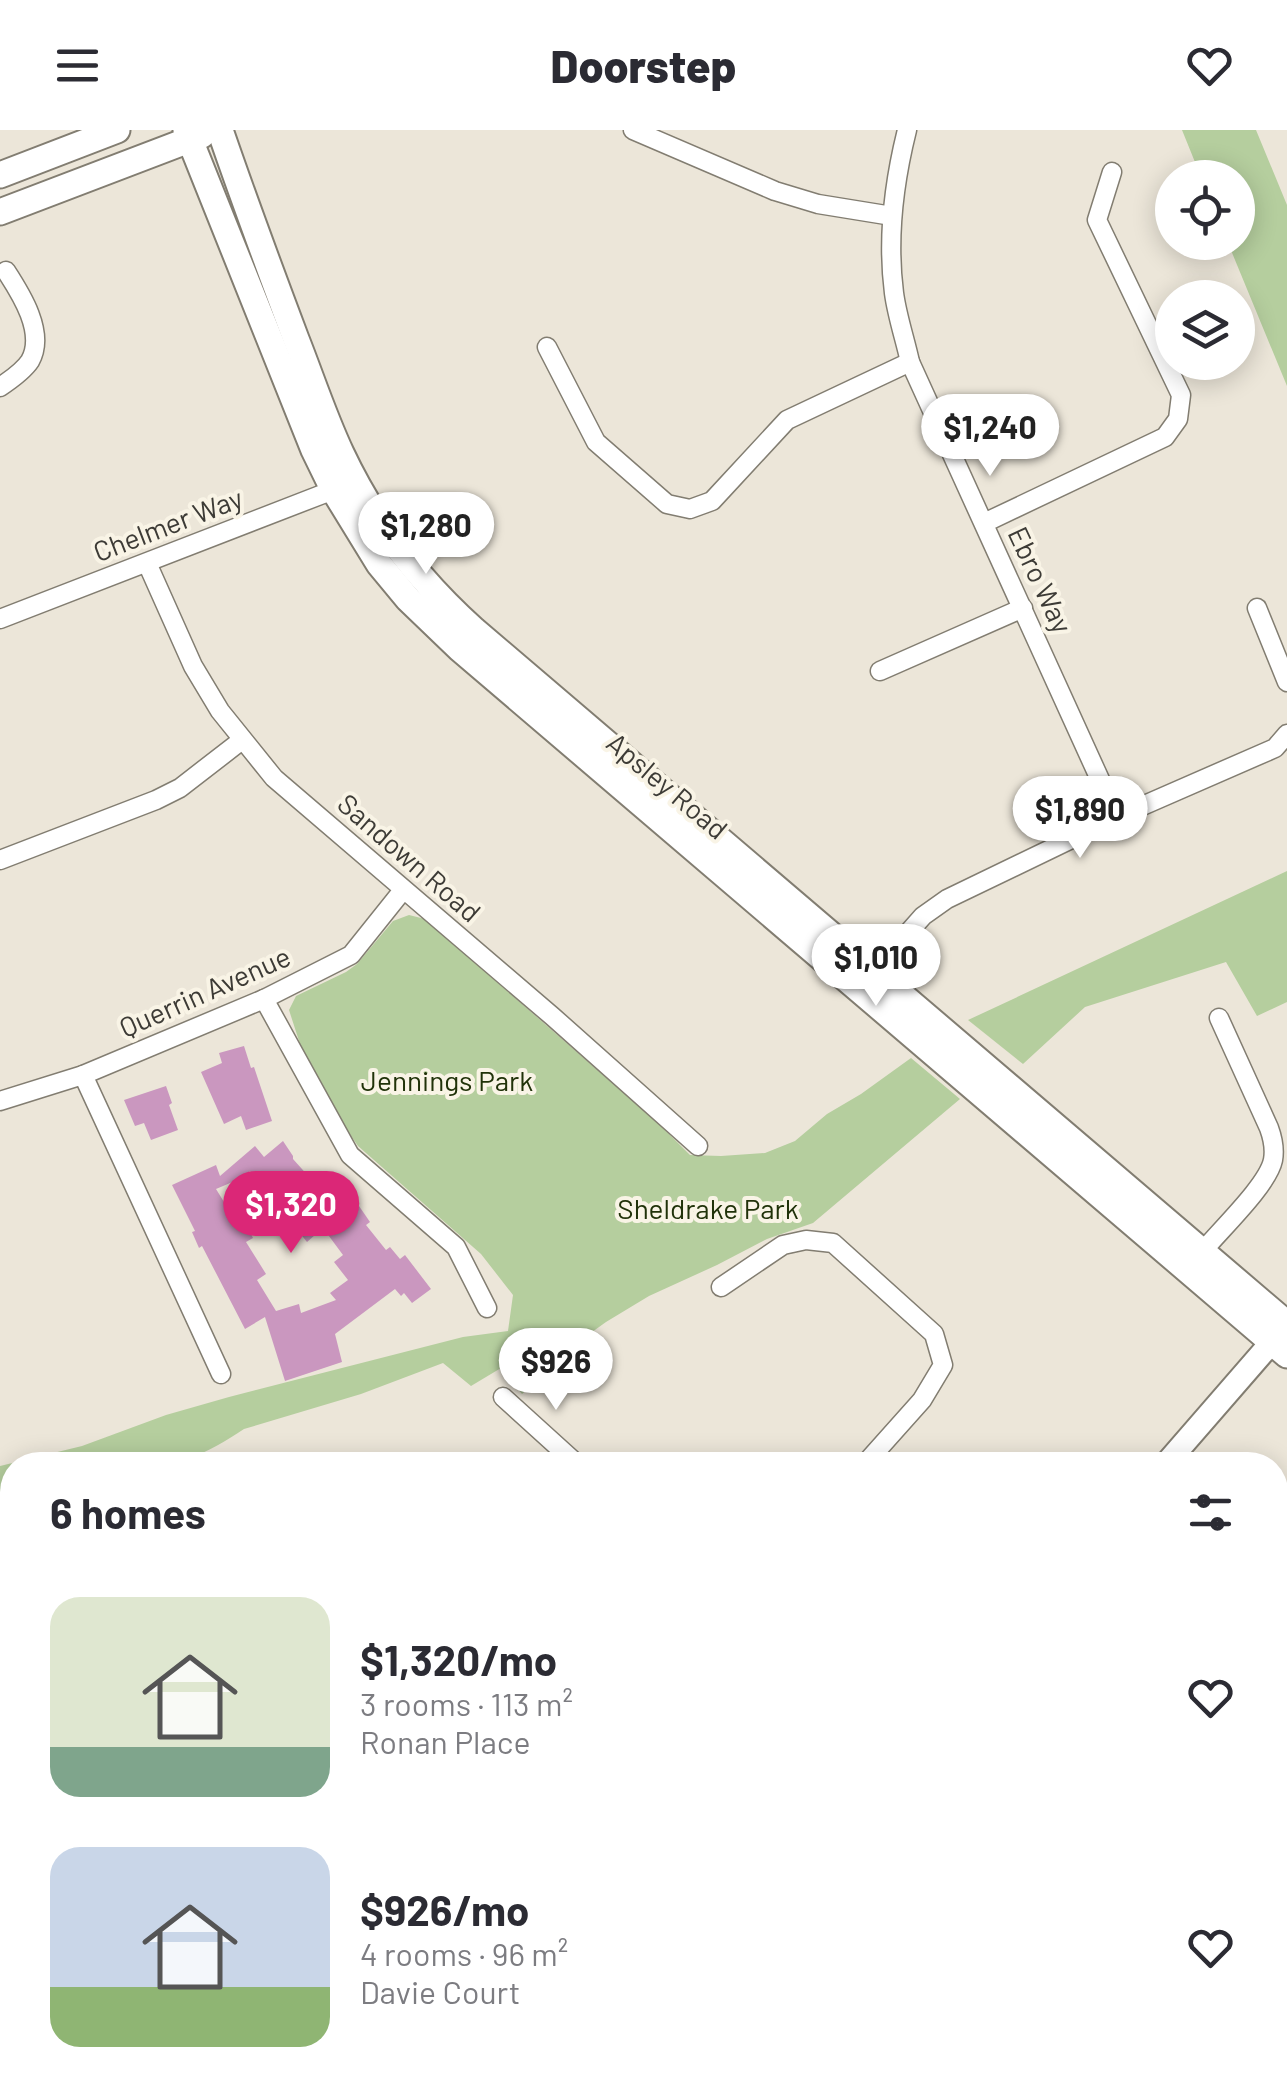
<!DOCTYPE html>
<meta charset="utf-8">
<style>
body{margin:0;font-family:Barlow,sans-serif;background:#f7f7f7;color:#2b2b33;height:100vh;display:flex;flex-direction:column;font-size:38px;white-space:nowrap}
*{box-sizing:border-box;margin:0}
p{font-size:32px;color:#7c7c81}
.icon{flex:none;width:55px;height:55px;fill:none;stroke:currentColor;stroke-width:2;stroke-linecap:round;stroke-linejoin:round}
.map{position:relative;flex:1;overflow:hidden}
.details{position:absolute;left:0px;top:1322px;width:1288px;height:642px;display:flex;flex-direction:column;background:#fff;border-radius:40px 40px 0 0;box-shadow:0 5px 25px #0003}
.details>*{flex:none}
.buttons{position:absolute;left:1155px;top:30px;display:grid;gap:20px}
.buttons a{display:grid;place-items:center;width:100px;height:100px;border-radius:50%;background:#fff;box-shadow:0 5px 25px #0003;font-size:50px}
.price{position:absolute;translate:-50% -85px;padding:0 22px;border-radius:35px;background:#fff;color:#222;font-size:32px;line-height:65px;filter:drop-shadow(0 2px 5px #0008)}
.price::after{content:'';position:absolute;left:50%;top:60px;width:30px;height:22px;margin-left:-15px;background:inherit;clip-path:polygon(0 0,100% 0,50% 100%)}
.price.on{background:#db2777;color:#fff}
ul{padding:0;list-style:none}
li{display:flex;align-items:center;gap:30px;height:250px;padding:0 50px}
li span{display:grid;place-items:center;flex:none;width:280px;height:200px;border-radius:30px;color:#555}
li>.icon{margin-inline-start:auto}
span .icon{width:120px;height:120px;fill:#fffc;stroke-width:1}
li b{font-size:42px}
h2{display:flex;justify-content:space-between;align-items:center;height:120px;padding:0 50px;font-size:42px}
header{display:flex;justify-content:space-between;align-items:center;height:130px;padding:0 50px;background:#fff;font-size:45px;font-weight:800}
.map>svg:first-child{display:block}
.green{fill:#b5ce9e}
.building{fill:#ca97bf;fill-rule:evenodd}
.lines{fill:none;stroke-linecap:round;stroke-linejoin:round}
.minor-casing{stroke:#827d71;stroke-width:21}
.tertiary-casing{stroke:#827d71;stroke-width:26}
.secondary-casing{stroke:#827d71;stroke-width:29}
.minor{stroke:#fff;stroke-width:18}
.tertiary{stroke:#fff;stroke-width:22}
.secondary{stroke:#fff;stroke-width:25}
.labels{text-anchor:middle;stroke-width:8;stroke-linejoin:round;paint-order:stroke}
.street-label{font-size:28px;fill:#3d3b36;stroke:#f9f4e6}
.park-label{font-size:28px;fill:#203209;stroke:#f9f4e6}
</style>
<header><svg class="icon" aria-label="menu" viewBox="0 0 24 24"><path d="M4 6h16M4 12h16M4 18h16"/></svg>Doorstep<svg class="icon" aria-label="heart" viewBox="0 0 24 24"><path d="M12 20l-8-8c-3-5 5-10 8-4 3-6 11-1 8 4z"/></svg></header>
<div class="map">
<svg width="1287" height="1964" viewBox="0 0 1287 1964">
<rect width="100%" height="100%" fill="#ece6d9"/>
<!-- green -->
<g class="green">
<polygon points="1182,0 1256,0 1287,75 1287,256 1228,113 1238,112 1238,48 1201,47"/>
<polygon points="1287,741 1287,872 1257,886 1226,832 1085,877 1023,934 968,890"/>
<path d="M409 785 425 789 659 994 690 1025 721 1026 765 1023 795 1011 827 984 861 964 911 928 960 969 813 1093 767 1109 717 1135 649 1166 606 1192 574 1215 522 1264 501 1238 471 1256 443 1233 361 1264 244 1299C227 1310 207 1323 188 1328 131 1341 70 1335 12 1335V1368L0 1371V1336L82 1316 166 1285 229 1267 463 1207 508 1201 513 1165 481 1124 358 1016 333 980 300 914 289 880 296 866 346 842 357 834 393 791Z"/>
</g>
<!-- building -->
<g class="building">
<polygon points="244,916 251,938 254,937 272,991 246,1000 241,986 224,994 201,942 222,933 219,923"/>
<polygon points="166,956 172,973 169,975 178,1000 151,1010 144,993 135,996 124,970"/>
<path d="M283 1011 293 1026V1029L319 1058 317 1060 341 1090 359 1076 370 1092 366 1095 386 1120 390 1117 400 1129 405 1125 431 1159 412 1173 404 1163 401 1166 395 1159 335 1204 342 1232 285 1251 265 1187 245 1199 202 1116 199 1118 192 1102 195 1101 172 1055 216 1035 220 1046 255 1016 264 1027ZM250 1041 259 1051 263 1049 273 1061 283 1053 301 1075 287 1087 307 1112 323 1098 343 1125 334 1132 348 1150 330 1163 336 1170 301 1183 299 1174 276 1181 257 1150 266 1144 246 1112 253 1108 240 1081 232 1085 216 1059 242 1048Z"/>
</g>
<g class="lines">
<defs>
<g id="minor">
<polyline points="633,0 775,61 818,74 892,86"/>
<path d="M907 0C894 52 887 109 894 163 897 186 905 209 910 232L1117 687"/>
<polyline points="547,217 596,312 667,374 690,379 712,371 787,290 910,232"/>
<path d="M0 257C9 251 24 240 30 231 46 203 21 164 6 141"/>
<polyline points="984,393 1165,307 1178,289 1181,265 1097,90 1112,42"/>
<polyline points="147,433 193,536 220,581 274,648 552,886 698,1016"/>
<polyline points="1257,478 1287,552"/>
<polyline points="0,489 323,364 340,356"/>
<polyline points="880,541 1023,478"/>
<polyline points="0,730 156,670 180,658 242,610"/>
<polyline points="869,847 923,786 947,769 1117,687 1275,618 1287,604"/>
<polyline points="264,869 350,1025 456,1117 487,1178"/>
<polyline points="83,945 221,1244"/>
<polyline points="0,971 83,945 264,869 351,825 403,760"/>
<path d="M1203 1121C1220 1100 1268 1055 1273 1030 1275 1019 1273 1009 1269 998L1219 888"/>
<polyline points="721,1157 783,1115 806,1110 833,1113 934,1204 943,1235 922,1270 864,1335"/>
<polyline points="503,1267 578,1335"/>
<polyline points="222,1333 224,1335"/>
<polyline points="0,1458 12,1469"/>
<polyline points="1275,1559 1287,1570"/>
<polyline points="1275,1910 1287,1920"/>
<polyline points="567,1952 580,1964"/>
<polyline points="971,1964 981,1952"/>
</g>
<g id="tertiary">
<polyline points="1165,1335 1284,1198"/>
<polyline points="0,1770 12,1782"/>
<polyline points="204,1952 216,1964"/>
<polyline points="614,1964 624,1952"/>
</g>
<g id="secondary">
<polyline points="186,0 314,320 333,359 379,434 408,469 460,519 1287,1225"/>
<path d="M220 0C244 70 270 140 296 209 311 247 324 287 341 323 373 391 418 450 474 500L1287 1194"/>
<polyline points="0,45 117,0"/>
<polyline points="0,82 202,5"/>
</g>
</defs>
<!-- minor casing -->
<use href="#minor" class="minor-casing"/>
<!-- tertiary casing -->
<use href="#tertiary" class="tertiary-casing"/>
<!-- secondary casing -->
<use href="#secondary" class="secondary-casing"/>
<!-- minor -->
<use href="#minor" class="minor"/>
<!-- tertiary -->
<use href="#tertiary" class="tertiary"/>
<!-- secondary -->
<use href="#secondary" class="secondary"/>
</g>
<g class="labels">
<!-- street labels -->
<g class="street-label">
<text transform="translate(168 395) rotate(-21)" y="10">Chelmer Way</text>
<text transform="translate(1040 450) rotate(65)" y="10">Ebro Way</text>
<text transform="translate(667 656) rotate(40)" y="10">Apsley Road</text>
<text transform="translate(409 728) rotate(41)" y="10">Sandown Road</text>
<text transform="translate(205 862) rotate(-24)" y="10">Querrin Avenue</text>
</g>
<!-- park labels -->
<g class="park-label">
<text x="447" y="961">Jennings Park</text>
<text x="708" y="1089">Sheldrake Park</text>
</g>
</g>
</svg>
<div class="buttons">
<a><svg class="icon" aria-label="locate" viewBox="0 0 24 24"><circle cx="12" cy="12" r="6"/><path d="M12 2v4M12 18v4M2 12h4M18 12h4"/></svg></a>
<a><svg class="icon" aria-label="layers" viewBox="0 0 24 24"><path d="M12 4l9 5-9 5-9-5zM3 14l9 5 9-5"/></svg></a>
</div>
<b class="price" style="left:990px;top:349px">$1,240</b>
<b class="price" style="left:426px;top:447px">$1,280</b>
<b class="price" style="left:1080px;top:731px">$1,890</b>
<b class="price" style="left:876px;top:879px">$1,010</b>
<b class="price on" style="left:291px;top:1126px">$1,320</b>
<b class="price" style="left:556px;top:1283px">$926</b>
<section class="details">
<h2>6 homes<svg class="icon" aria-label="filters" viewBox="0 0 24 24"><path d="M4 7h16M4 17h16"/><circle cx="9" cy="7" r="2"/><circle cx="15" cy="17" r="2"/></svg></h2>
<ul>
<li><span style="background:linear-gradient(#dfe7d0 75%,#7fa58c 0)"><svg class="icon" aria-label="home" viewBox="0 0 24 24"><path d="M3 11l9-7 9 7M6 9v11h12V9"/></svg></span><div><b>$1,320/mo</b><p>3 rooms · 113 m²</p><p>Ronan Place</p></div><svg class="icon" aria-label="heart" viewBox="0 0 24 24"><path d="M12 20l-8-8c-3-5 5-10 8-4 3-6 11-1 8 4z"/></svg></li>
<li><span style="background:linear-gradient(#c9d6e8 70%,#8fb573 0)"><svg class="icon" aria-label="home" viewBox="0 0 24 24"><path d="M3 11l9-7 9 7M6 9v11h12V9"/></svg></span><div><b>$926/mo</b><p>4 rooms · 96 m²</p><p>Davie Court</p></div><svg class="icon" aria-label="heart" viewBox="0 0 24 24"><path d="M12 20l-8-8c-3-5 5-10 8-4 3-6 11-1 8 4z"/></svg></li>
</ul>
</section>
</div>
